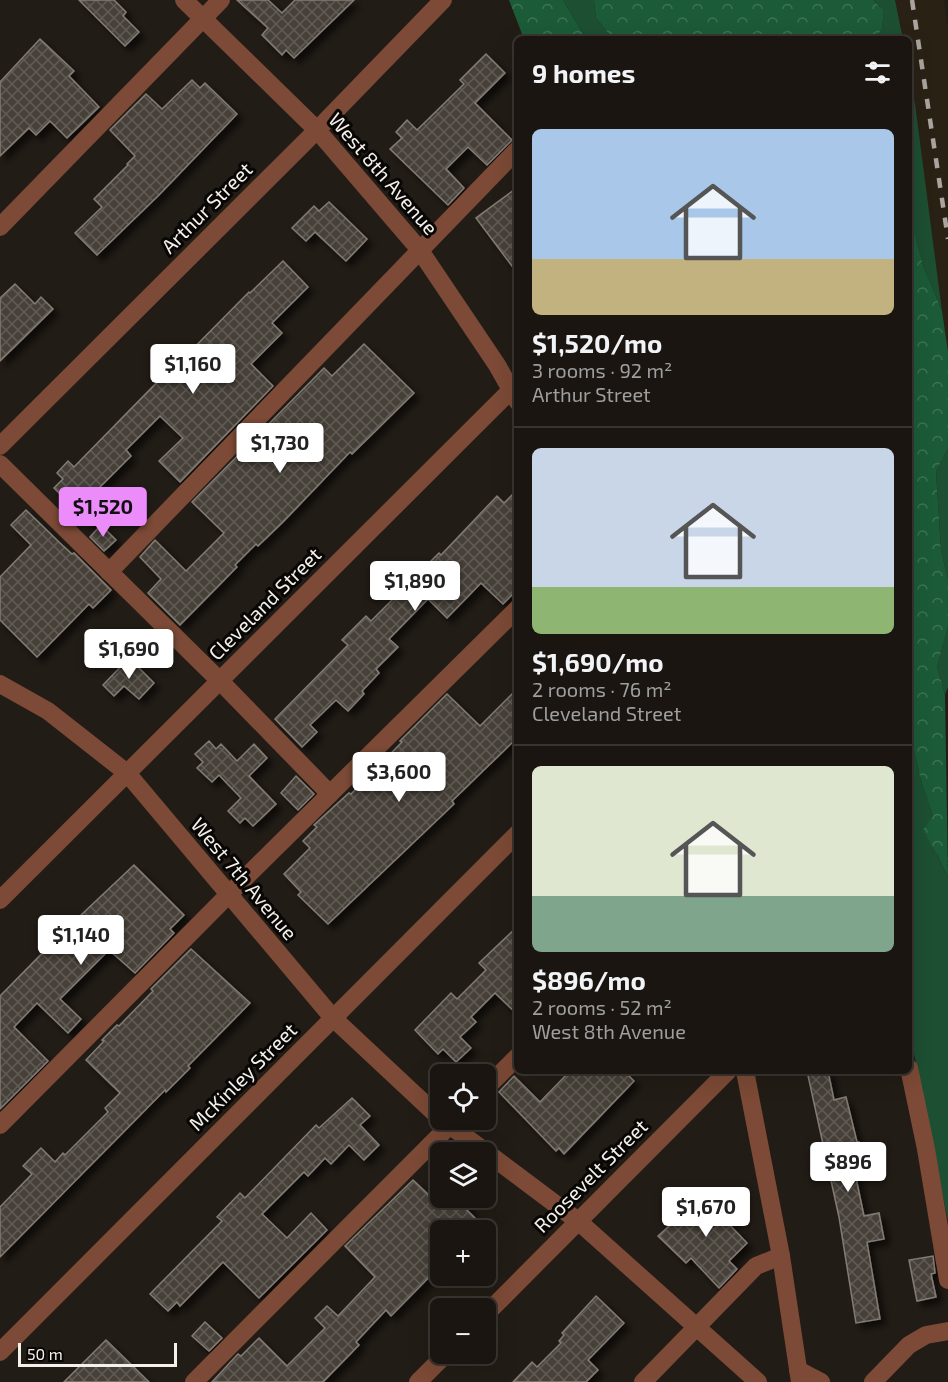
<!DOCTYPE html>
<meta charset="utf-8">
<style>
body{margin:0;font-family:"Exo 2",sans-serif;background:#27221e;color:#f1f3f6;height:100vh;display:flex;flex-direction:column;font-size:22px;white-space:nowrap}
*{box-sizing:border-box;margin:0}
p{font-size:20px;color:#9f9f9f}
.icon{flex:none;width:33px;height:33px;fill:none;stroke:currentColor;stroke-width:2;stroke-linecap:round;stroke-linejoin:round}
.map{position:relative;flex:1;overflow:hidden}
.side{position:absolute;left:514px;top:36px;width:398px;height:1038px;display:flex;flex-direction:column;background:#1a1510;border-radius:9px;box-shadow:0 6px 24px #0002,0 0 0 2px #383430}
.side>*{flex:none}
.controls{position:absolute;left:430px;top:1064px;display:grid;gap:12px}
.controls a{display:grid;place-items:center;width:66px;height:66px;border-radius:9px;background:#1a1510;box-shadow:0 6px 24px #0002,0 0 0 2px #383430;font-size:30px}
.scale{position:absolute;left:18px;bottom:15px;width:159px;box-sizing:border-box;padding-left:6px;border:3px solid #f4f0eb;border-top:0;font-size:16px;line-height:21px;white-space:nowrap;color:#f4f0eb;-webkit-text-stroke:4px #090705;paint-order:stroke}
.price{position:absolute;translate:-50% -51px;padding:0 14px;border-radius:6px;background:#fff;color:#222;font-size:20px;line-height:39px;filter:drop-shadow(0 2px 3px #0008)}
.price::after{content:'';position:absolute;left:50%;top:36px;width:18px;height:14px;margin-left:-9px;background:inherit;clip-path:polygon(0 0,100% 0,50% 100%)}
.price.current{background:#ec8cfb;color:#111}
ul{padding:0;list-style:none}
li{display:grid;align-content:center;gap:12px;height:318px;padding:0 18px}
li+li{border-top:2px solid #383430}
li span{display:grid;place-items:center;height:186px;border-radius:9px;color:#555}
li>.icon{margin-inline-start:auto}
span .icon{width:108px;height:108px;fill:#fffc;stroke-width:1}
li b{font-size:26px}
h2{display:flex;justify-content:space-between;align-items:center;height:72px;padding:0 18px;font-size:26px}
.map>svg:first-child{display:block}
.built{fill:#2a2115}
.green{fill:#1d4f32}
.forest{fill:url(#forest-crowns)}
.building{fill:url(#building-cross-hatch);stroke:#837c74;stroke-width:1.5;filter:url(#shadow)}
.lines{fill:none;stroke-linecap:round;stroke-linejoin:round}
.minor{stroke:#7c4a36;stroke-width:18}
.rail{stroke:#a9a49f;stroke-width:4.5;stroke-dasharray:10 10;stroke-linecap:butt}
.labels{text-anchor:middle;stroke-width:6;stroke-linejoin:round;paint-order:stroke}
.street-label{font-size:20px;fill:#f4f0eb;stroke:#090705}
</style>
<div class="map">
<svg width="948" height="1382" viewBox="0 0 948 1382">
<defs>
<pattern id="forest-crowns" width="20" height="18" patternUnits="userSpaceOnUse" patternTransform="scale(1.5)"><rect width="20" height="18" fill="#1b5b38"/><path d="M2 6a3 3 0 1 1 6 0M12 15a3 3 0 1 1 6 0" fill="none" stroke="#3d7355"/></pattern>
<pattern id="building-cross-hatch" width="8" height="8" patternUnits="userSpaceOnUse" patternTransform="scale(1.5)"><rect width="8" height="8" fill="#464039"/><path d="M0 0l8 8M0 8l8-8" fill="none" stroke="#615c56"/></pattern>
<filter id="shadow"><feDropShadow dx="5.5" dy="5.5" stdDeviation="3" flood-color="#0009"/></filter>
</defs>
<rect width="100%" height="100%" fill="#221c16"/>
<!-- built -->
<polygon class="built" points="895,0 944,0 948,26 948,352 909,74 909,39 903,39"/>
<!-- green -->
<g class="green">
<polygon points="563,0 594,0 596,18 613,39 586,39"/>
<polygon points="873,0 895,0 903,39 875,39 882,29 884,11"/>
<polygon points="909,74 915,104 942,311 923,265 909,212"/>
<polygon points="948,449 948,579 941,550 936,471"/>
<polygon points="948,627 948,687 945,695 937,667"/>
<polygon points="909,729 920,777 933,816 937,854 948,877 948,1221 909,1029"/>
</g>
<!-- forest -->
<g class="forest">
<polygon points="509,0 563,0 586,39 524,39"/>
<polygon points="594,0 873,0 884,11 882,29 875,39 613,39 596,18"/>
<polygon points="909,212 923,265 942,311 948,352 948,449 936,471 941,550 948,579 948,627 937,667 945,695 948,877 937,854 923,830 933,816 920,777 909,729"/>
</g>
<!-- building -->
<g class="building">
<polygon points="79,0 114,0 126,12 123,16 139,32 125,46"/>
<polygon points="237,0 268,0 282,13 295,0 354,0 294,58 286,50 282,55 262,35 268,28"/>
<polygon points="40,39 74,71 69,76 99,107 67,138 50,121 36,135 29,128 0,156 0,82"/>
<polygon points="486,54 505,73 475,103 512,140 487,165 468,147 446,169 464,188 448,205 390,149 402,138 396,132 407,120 417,130 464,84 460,80"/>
<polygon points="192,80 200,88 205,83 237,114 159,195 97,255 75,233 102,207 94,199 128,165 127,164 135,156 110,130 146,94 162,109"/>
<polygon points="518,187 518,274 476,218"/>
<polygon points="329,202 367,239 346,261 315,232 306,241 292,228 314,206 319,211"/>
<polygon points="283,261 308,287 272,323 282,333 251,364 273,386 180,482 159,461 183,438 160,416 126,450 131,456 97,490 111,503 90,524 54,488 63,479 57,473 68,461 74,467 165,374 166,376 249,292 250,293"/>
<polygon points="15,284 35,304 41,297 53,309 0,361 0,298"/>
<polygon points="364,344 414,393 352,454 350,452 283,522 258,546 256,544 235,565 237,567 180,625 148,593 161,579 140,557 155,540 186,571 224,533 192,502 324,368 332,376"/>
<polygon points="518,489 518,589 503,604 481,583 447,618 428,599 389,639 398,647 376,669 379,673 362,691 364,694 348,711 336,700 310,725 317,732 302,747 275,719 348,645 342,640 366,616 371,621 439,553 441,555 497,496 504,503"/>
<polygon points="26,510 60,543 72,554 74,553 111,590 93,608 89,604 37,657 0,620 0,577 31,545 11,525"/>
<polygon points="101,525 116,540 104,551 90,537"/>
<polygon points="129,658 154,683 139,699 124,686 114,696 103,685"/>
<polygon points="518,688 518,737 452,801 454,804 328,924 298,895 301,892 284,874 310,848 303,841 317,827 314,825 349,793 351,794 402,742 400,741 447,694 480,726"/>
<polygon points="209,741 216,749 221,744 237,761 254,744 267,758 249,776 276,804 253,826 245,818 240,823 228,811 241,798 219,775 212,782 197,768 203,762 195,754"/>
<polygon points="296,776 314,794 298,810 281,793"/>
<polygon points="134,865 184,915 170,929 174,933 135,973 109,950 60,999 81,1019 68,1033 37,1003 14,1027 48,1061 0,1109 0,996 62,933"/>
<polygon points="518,926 518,1015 495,993 471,1017 476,1022 460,1037 471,1048 456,1062 443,1049 438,1054 415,1030 451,993 457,999 486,970 479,963"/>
<polygon points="191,949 250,1003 188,1066 190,1068 166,1092 165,1090 0,1257 0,1207 32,1174 23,1166 41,1148 55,1162 63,1153 65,1155 108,1112 105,1108 120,1093 86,1060 104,1041 102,1040 117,1025 119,1026 153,991 151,989"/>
<polygon points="570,1071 624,1071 634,1081 564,1154 559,1148 556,1151 499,1092 514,1076 540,1102"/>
<polygon points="807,1071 828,1071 834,1100 846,1097 857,1142 859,1142 864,1162 853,1164 864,1216 879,1213 884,1239 867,1242 880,1319 856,1323 839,1217"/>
<polygon points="352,1098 370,1116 360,1125 379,1145 364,1160 349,1145 331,1164 325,1158 308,1176 304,1172 262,1214 287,1238 311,1213 327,1230 259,1298 223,1262 180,1306 177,1302 168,1311 150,1294 222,1221 217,1217 240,1193 245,1198 316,1125 319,1128"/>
<polygon points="413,1180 431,1197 440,1188 441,1197 459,1197 470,1207 467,1210 487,1230 441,1230 441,1265 391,1316 386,1310 356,1342 359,1345 323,1382 212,1382 238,1354 241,1356 259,1338 287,1366 325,1328 315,1318 327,1306 338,1316 375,1277 345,1246"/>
<polygon points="710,1189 728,1208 720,1215 747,1243 729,1261 737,1269 719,1288 691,1258 686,1263 658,1236"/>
<polygon points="933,1256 935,1273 931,1274 936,1297 917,1301 909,1260"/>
<polygon points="596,1296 624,1323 588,1360 598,1370 586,1382 513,1382 532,1362 537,1367 561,1343 559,1341 564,1335 562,1333"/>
<polygon points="205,1322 222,1338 209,1351 192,1336"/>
<polygon points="106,1340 149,1382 64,1382"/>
</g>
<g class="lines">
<!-- minor -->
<g class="minor">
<polyline points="184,0 317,130 419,249 497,365 518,402"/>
<polyline points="0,227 221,0"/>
<polyline points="0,446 317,130 443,0"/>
<polyline points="0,464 220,681 330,794"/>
<polyline points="109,572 518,149"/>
<polyline points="0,684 48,711 127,773 333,1018 441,1119"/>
<polyline points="0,900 511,390"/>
<polyline points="909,1068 926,1149 948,1280"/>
<polyline points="745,1071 781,1256 800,1382"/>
<polyline points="486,1088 518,1056"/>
<polyline points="441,1119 486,1152"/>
<polyline points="0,1125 249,874 518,608"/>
<polyline points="486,1152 578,1221 758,1382"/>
<polyline points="486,1314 728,1071"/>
<polyline points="0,1352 518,833"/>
<polyline points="798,1370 821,1382"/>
<polyline points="194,1382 456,1119"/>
<polyline points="418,1382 447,1353"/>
<polyline points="643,1382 756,1266 781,1256"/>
<polyline points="873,1382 909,1345 926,1335 948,1331"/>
</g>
<!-- rail -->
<polyline class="rail" points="912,0 948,239"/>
</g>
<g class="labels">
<!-- street labels -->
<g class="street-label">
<text transform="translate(383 174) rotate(49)" y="7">West 8th Avenue</text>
<text transform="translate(207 208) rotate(-45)" y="7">Arthur Street</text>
<text transform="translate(265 604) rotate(-45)" y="7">Cleveland Street</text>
<text transform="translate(244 879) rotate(50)" y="7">West 7th Avenue</text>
<text transform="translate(243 1077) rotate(-45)" y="7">McKinley Street</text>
<text transform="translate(591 1176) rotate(-45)" y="7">Roosevelt Street</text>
</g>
</g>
</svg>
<div class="controls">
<a><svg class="icon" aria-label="locate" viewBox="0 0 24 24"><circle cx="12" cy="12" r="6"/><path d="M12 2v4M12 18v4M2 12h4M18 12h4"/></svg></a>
<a><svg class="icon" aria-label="layers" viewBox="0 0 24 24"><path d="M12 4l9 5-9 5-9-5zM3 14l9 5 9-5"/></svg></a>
<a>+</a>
<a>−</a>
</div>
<div class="scale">50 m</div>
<b class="price" style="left:193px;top:395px">$1,160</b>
<b class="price" style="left:280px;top:474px">$1,730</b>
<b class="price current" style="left:103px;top:538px">$1,520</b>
<b class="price" style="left:415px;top:612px">$1,890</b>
<b class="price" style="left:129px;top:680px">$1,690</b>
<b class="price" style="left:399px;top:803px">$3,600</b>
<b class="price" style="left:81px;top:966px">$1,140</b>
<b class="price" style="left:848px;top:1193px">$896</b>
<b class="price" style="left:706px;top:1238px">$1,670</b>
<section class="side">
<h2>9 homes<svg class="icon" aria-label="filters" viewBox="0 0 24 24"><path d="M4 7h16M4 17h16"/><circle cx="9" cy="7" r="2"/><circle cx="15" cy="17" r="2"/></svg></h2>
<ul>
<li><span style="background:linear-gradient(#a9c7e8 70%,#c2b280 0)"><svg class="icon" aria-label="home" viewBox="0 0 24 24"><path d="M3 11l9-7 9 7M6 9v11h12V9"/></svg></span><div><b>$1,520/mo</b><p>3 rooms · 92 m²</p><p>Arthur Street</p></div></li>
<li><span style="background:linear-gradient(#c9d6e8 75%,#8fb573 0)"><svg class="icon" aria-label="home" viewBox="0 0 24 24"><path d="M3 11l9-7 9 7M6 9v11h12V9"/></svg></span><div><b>$1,690/mo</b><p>2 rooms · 76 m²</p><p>Cleveland Street</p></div></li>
<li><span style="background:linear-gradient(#dfe7d0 70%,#7fa58c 0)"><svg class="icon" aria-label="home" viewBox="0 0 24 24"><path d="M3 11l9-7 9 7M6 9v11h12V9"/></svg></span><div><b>$896/mo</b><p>2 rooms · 52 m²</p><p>West 8th Avenue</p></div></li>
</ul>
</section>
</div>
